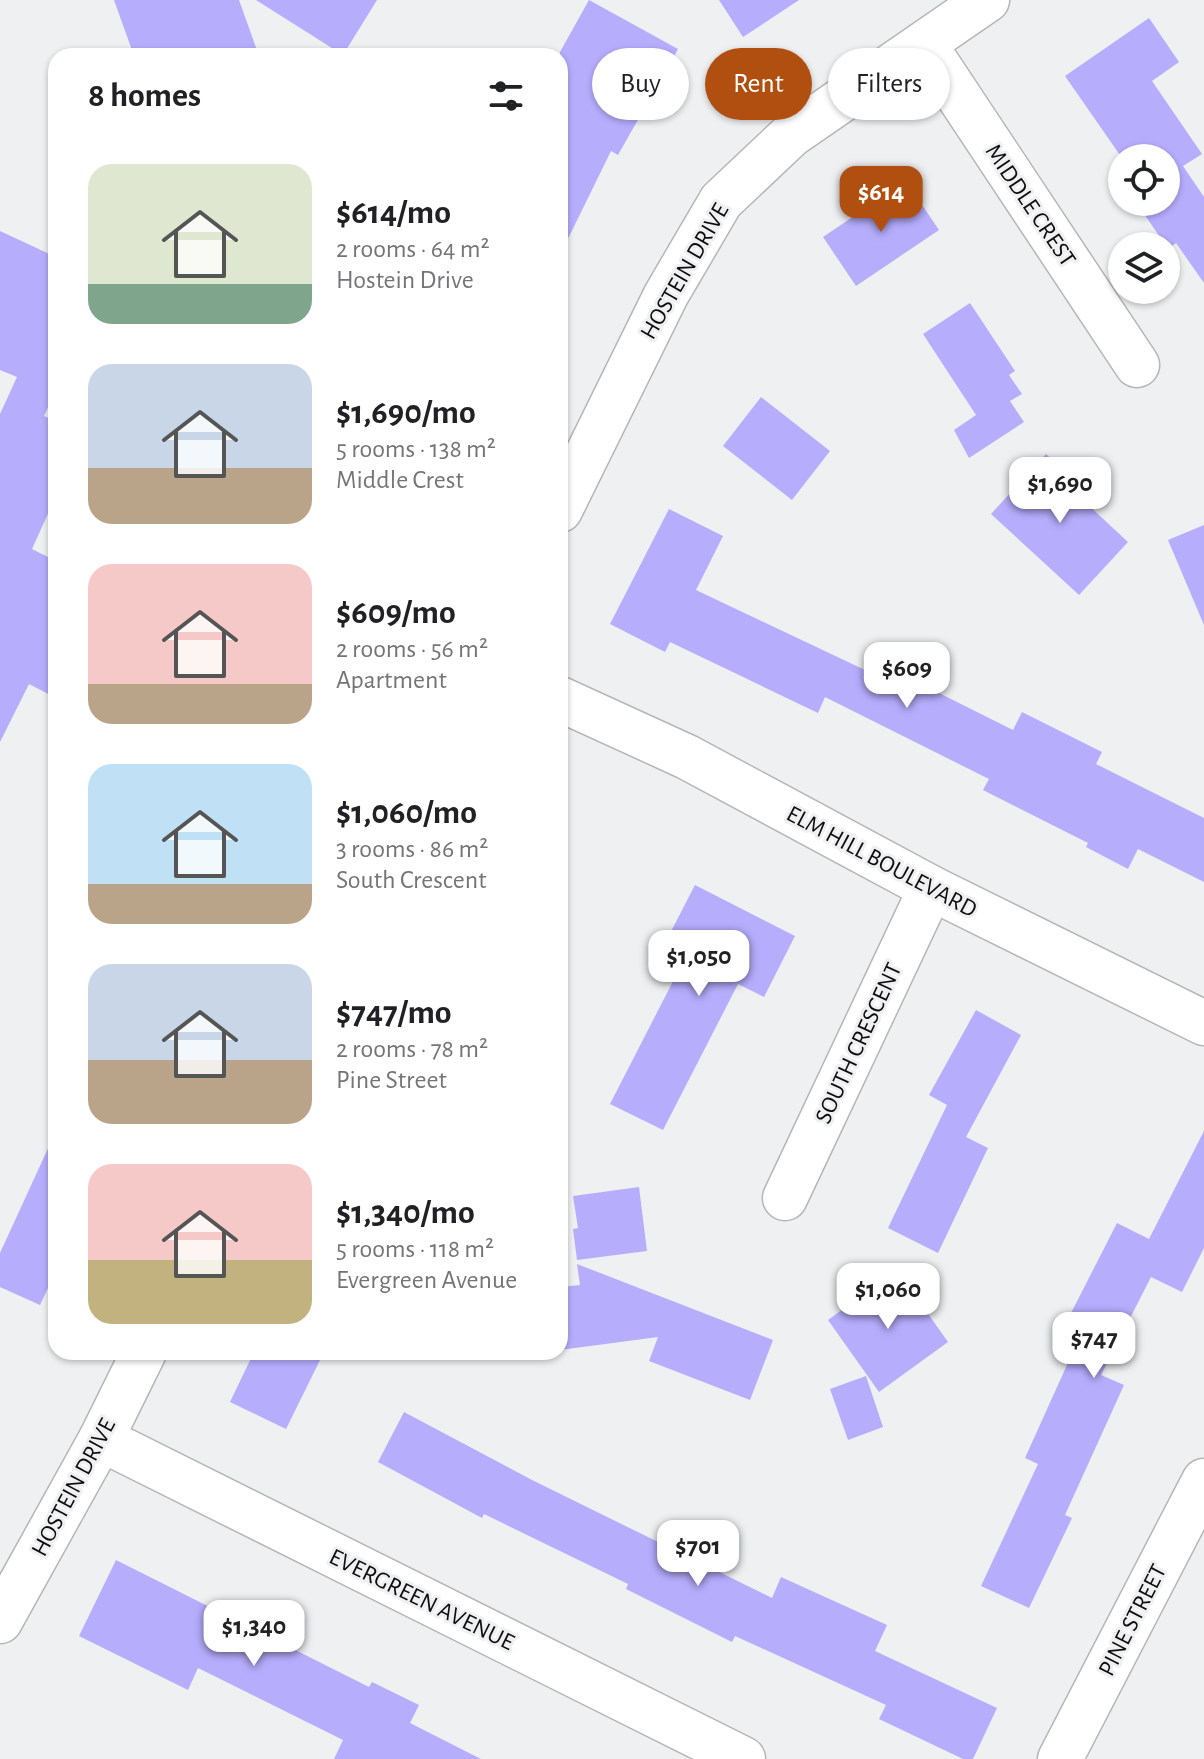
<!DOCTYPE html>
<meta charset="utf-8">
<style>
body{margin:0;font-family:"Alegreya Sans",sans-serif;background:#f6f6f6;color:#202124;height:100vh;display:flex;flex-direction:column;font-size:30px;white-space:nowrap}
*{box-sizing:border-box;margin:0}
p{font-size:26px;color:#757577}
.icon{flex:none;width:44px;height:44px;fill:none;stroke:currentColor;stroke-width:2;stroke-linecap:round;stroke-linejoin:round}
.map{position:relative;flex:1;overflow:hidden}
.drawer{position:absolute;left:48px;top:48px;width:520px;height:1312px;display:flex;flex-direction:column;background:#fff;border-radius:24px;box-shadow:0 2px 6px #0004}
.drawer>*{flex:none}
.guide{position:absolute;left:592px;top:48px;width:492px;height:72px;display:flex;gap:16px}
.buttons{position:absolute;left:1108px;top:144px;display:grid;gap:16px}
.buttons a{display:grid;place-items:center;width:72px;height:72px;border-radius:50%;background:#fff;box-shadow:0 2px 6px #0004;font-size:40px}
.price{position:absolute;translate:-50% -68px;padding:0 18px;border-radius:16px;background:#fff;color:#222;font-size:26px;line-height:52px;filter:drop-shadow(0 2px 4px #0008)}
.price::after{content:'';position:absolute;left:50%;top:48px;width:24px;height:18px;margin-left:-12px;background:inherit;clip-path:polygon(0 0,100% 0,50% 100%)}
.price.current{background:#b04f0f;color:#fff}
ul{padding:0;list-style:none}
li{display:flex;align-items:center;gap:24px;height:200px;padding:0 40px}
li span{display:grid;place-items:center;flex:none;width:224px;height:160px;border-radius:24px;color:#555}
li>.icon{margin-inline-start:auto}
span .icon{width:96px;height:96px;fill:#fffc;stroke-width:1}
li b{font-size:34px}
h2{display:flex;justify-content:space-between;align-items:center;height:96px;padding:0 40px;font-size:34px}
.pill{padding:0 28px;border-radius:36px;background:#fff;box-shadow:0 2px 6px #0004;font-size:28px;line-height:72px}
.pill.current{background:#b04f0f;color:#fff}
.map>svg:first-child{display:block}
.building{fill:#b6adfd}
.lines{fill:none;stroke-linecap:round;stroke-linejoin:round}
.street-casing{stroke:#b6b6b7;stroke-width:47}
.street{stroke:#fff;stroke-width:44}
.labels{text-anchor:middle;stroke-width:6;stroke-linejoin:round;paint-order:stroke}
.street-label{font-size:24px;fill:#0e0e0f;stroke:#eff0f1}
</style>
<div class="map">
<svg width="1204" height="1759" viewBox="0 0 1204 1759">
<rect width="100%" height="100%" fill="#eff0f1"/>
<!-- building -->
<g class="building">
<polygon points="114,0 239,0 259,56 134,56"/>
<polygon points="256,0 377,0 343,55"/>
<polygon points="589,0 678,49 618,155 611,151 560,255 560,52"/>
<polygon points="719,0 799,0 743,37"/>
<polygon points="1149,18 1179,62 1152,81 1202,154 1183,166 1204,197 1204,283 1176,243 1168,249 1136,202 1166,202 1166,158 1122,158 1065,76"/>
<polygon points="906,181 939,230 856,286 823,237"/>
<polygon points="0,231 56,257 56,390 44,416 56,421 56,496 32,549 56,561 56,698 29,684 0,742 0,414 17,377 0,370"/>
<polygon points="970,303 1015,371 1009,375 1022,394 1010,401 1024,422 969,458 954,430 976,415 923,334"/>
<polygon points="761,397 830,451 792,500 723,446"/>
<polygon points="1046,454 1090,496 1085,502 1128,542 1079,595 991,514"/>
<polygon points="669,509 723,536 696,590 884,679 889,668 1013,730 1022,712 1102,752 1096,764 1204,818 1204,882 1138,849 1128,869 1086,847 1088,843 983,790 989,779 825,697 818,713 670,642 665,652 610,624"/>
<polygon points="1204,525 1204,625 1168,540"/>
<polygon points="695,885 795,936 764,997 738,984 663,1130 610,1104 686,956 664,945"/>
<polygon points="976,1010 1021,1035 966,1137 988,1148 938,1253 888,1228 947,1105 929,1095"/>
<polygon points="56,1131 56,1271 40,1305 0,1287 0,1253"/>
<polygon points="1204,1131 1204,1248 1182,1292 1151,1277 1101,1375 1124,1385 1065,1515 1072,1518 1029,1608 981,1586 1038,1464 1025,1458 1085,1325 1069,1317 1117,1223 1149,1239"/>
<polygon points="639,1187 647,1251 577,1260 573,1229 578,1228 573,1196"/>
<polygon points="577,1264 773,1340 750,1400 649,1361 658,1337 560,1350 560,1287 580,1285"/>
<polygon points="897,1270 948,1342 879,1392 828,1320"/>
<polygon points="254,1352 324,1352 286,1429 230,1402"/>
<polygon points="866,1376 883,1427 848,1440 830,1389"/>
<polygon points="404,1412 532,1480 772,1598 781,1577 887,1625 875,1651 997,1708 973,1759 963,1759 879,1719 886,1705 735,1636 732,1642 626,1589 628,1584 484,1514 482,1518 378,1462"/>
<polygon points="116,1560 369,1687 372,1682 419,1705 410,1723 481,1759 334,1759 343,1740 198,1668 188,1690 79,1636"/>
</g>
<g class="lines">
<defs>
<g id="street">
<polyline points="924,44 1137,365"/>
<polyline points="560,510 666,295 721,201 791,135 987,0"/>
<polyline points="560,699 687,757 931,888 1204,1023"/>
<polyline points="785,1198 931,888"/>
<polyline points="101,1439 743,1759"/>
<polyline points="0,1621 101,1439 144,1352"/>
<polyline points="1060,1759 1204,1481"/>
</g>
</defs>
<!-- street casing -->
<use href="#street" class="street-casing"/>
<!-- street -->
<use href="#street" class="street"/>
</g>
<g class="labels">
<!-- street labels -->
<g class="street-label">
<text transform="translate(1031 205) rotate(56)" y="8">MIDDLE CREST</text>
<text transform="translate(684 271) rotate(-60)" y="8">HOSTEIN DRIVE</text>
<text transform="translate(882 861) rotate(28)" y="8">ELM HILL BOULEVARD</text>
<text transform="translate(858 1043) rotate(-65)" y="8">SOUTH CRESCENT</text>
<text transform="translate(73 1487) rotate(-62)" y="8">HOSTEIN DRIVE</text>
<text transform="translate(422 1599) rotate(26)" y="8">EVERGREEN AVENUE</text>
<text transform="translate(1132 1620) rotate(-63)" y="8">PINE STREET</text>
</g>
</g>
</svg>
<div class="buttons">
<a><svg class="icon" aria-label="locate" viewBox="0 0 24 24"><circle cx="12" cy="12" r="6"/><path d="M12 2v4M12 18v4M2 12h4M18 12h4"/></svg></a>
<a><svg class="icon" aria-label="layers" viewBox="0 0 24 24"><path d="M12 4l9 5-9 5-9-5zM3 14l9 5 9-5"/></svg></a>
</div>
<b class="price current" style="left:881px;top:234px">$614</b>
<b class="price" style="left:1060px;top:525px">$1,690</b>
<b class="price" style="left:907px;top:710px">$609</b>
<b class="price" style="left:699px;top:998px">$1,050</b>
<b class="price" style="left:888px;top:1331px">$1,060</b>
<b class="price" style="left:1094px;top:1380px">$747</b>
<b class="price" style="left:698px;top:1588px">$701</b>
<b class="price" style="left:254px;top:1668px">$1,340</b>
<div class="guide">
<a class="pill">Buy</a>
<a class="pill current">Rent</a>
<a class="pill">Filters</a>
</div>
<section class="drawer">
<h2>8 homes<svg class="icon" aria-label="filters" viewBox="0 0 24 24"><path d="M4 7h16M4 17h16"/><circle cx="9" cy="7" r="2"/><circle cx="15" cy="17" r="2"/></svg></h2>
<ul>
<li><span style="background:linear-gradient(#dfe7d0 75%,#7fa58c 0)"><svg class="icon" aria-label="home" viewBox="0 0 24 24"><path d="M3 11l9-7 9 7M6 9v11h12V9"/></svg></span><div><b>$614/mo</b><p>2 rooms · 64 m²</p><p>Hostein Drive</p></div></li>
<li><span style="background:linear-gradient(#c9d6e8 65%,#b9a48a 0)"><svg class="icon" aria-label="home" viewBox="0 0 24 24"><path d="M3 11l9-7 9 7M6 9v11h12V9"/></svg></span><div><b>$1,690/mo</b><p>5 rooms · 138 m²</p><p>Middle Crest</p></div></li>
<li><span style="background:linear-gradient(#f6c9c9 75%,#b9a48a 0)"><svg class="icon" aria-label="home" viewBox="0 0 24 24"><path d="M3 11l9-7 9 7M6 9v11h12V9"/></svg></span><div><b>$609/mo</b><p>2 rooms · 56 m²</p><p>Apartment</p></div></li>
<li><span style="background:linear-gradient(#bfe0f5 75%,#b9a48a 0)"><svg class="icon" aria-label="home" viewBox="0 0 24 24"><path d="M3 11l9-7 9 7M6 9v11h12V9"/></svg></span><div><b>$1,060/mo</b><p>3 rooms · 86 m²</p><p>South Crescent</p></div></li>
<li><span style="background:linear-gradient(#c9d6e8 60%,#b9a48a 0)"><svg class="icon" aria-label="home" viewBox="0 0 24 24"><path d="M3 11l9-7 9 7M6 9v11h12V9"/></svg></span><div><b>$747/mo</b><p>2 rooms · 78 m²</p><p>Pine Street</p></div></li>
<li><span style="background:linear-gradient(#f6c9c9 60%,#c2b280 0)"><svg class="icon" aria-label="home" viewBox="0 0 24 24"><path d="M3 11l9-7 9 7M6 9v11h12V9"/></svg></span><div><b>$1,340/mo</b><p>5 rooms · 118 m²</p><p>Evergreen Avenue</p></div></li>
</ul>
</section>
</div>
